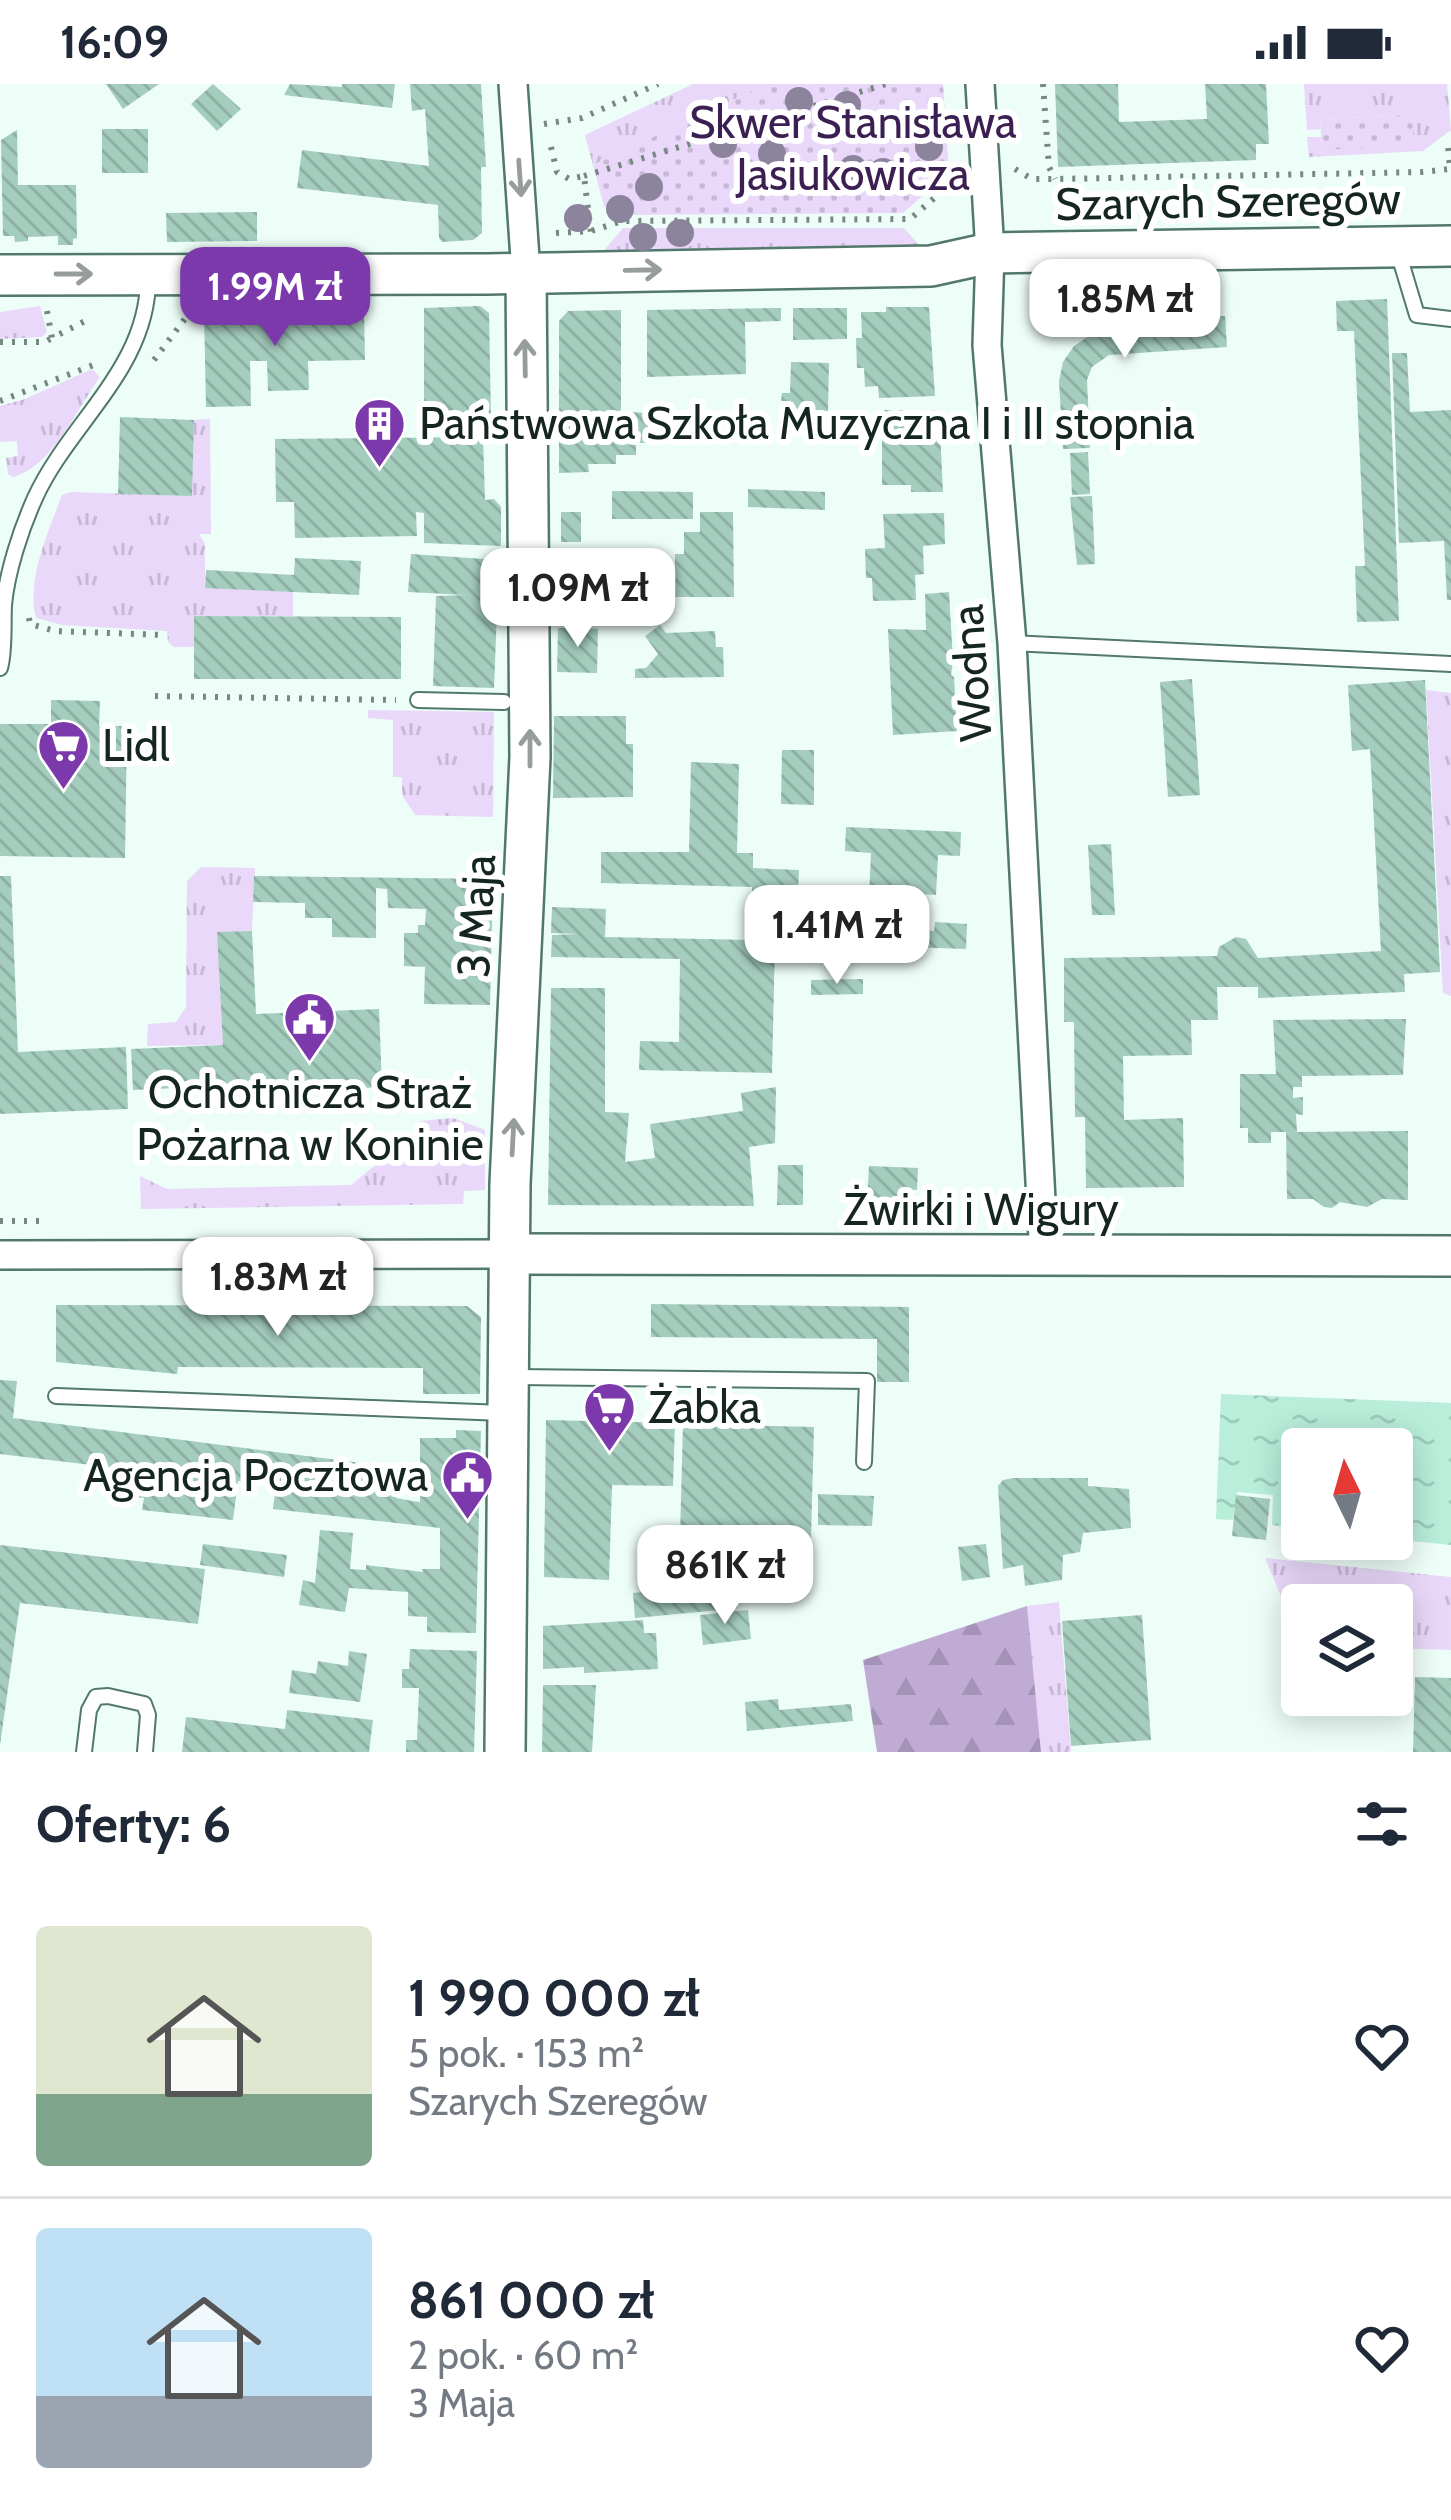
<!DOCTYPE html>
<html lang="pl">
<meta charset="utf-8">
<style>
body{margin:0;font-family:Cabin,sans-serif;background:#f6f6f7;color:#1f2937;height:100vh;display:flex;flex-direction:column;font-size:45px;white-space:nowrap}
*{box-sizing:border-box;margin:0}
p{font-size:39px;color:#747a83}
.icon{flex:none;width:66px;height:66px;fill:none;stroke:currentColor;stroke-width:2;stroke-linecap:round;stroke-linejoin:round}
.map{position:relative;height:1668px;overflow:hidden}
.sheet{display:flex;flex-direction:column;background:#fff;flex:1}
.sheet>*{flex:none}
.needle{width:78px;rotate:355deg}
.buttons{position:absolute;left:1281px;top:1344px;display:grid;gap:24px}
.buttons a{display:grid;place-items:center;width:132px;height:132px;border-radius:12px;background:#fff;box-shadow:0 6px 30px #0003;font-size:60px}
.price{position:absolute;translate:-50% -102px;padding:0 27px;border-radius:24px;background:#fff;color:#222;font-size:39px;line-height:78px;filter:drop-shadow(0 3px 6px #0008)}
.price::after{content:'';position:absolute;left:50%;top:72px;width:36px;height:27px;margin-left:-18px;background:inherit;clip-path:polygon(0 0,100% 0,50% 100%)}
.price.current{background:#7c39ac;color:#fff}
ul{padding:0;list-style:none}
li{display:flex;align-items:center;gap:36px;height:300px;padding:0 36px}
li+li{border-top:3px solid #e0e1e3}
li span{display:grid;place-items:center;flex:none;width:336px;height:240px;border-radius:12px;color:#555}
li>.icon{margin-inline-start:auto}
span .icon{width:144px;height:144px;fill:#fffc;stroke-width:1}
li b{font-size:51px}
h2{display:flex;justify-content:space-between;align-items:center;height:144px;padding:0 36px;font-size:51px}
.status{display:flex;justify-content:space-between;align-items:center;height:84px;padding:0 60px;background:#fff;direction:ltr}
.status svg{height:33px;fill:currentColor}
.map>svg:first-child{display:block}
.grass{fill:url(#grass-tufts)}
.forest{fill:url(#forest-firs)}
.park{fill:url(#park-dots)}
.water{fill:url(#water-ripples)}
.building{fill:url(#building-back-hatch)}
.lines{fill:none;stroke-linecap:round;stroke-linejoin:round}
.lane-casing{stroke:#52786b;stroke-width:18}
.street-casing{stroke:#52786b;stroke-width:32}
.secondary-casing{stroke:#52786b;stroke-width:44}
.path{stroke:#778781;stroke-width:6;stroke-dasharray:3 9;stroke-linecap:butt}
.lane{stroke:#fff;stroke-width:14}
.street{stroke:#fff;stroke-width:27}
.secondary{stroke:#fff;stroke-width:39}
.tree{fill:#8c839c}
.oneway{stroke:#969d9a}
.labels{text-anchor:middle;stroke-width:12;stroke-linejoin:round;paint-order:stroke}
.park-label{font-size:45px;fill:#3c1f52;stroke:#fff}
.street-label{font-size:45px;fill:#15251f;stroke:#fff}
.poi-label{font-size:45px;fill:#15251f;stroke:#fff;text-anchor:start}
</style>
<div class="status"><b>16:09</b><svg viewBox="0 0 49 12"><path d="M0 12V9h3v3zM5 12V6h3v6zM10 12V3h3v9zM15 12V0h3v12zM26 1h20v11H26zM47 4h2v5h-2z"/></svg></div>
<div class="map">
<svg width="1451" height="1668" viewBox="0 0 1451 1668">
<defs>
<pattern id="grass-tufts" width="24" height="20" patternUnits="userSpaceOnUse" patternTransform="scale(3)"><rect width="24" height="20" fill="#e9d8fa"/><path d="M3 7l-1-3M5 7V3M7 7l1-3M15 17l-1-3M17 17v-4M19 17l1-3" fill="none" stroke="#c7b9d6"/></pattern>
<pattern id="forest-firs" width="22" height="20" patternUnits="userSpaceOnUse" patternTransform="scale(3)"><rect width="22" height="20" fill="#c0abd5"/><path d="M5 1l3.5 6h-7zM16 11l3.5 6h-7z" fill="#a493b6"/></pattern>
<pattern id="park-dots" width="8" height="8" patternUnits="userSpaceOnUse" patternTransform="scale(3)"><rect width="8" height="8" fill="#e9d8fa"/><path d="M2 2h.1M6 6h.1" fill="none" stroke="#c7b9d6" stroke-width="1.8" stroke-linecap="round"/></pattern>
<pattern id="water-ripples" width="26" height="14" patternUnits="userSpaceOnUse" patternTransform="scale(3)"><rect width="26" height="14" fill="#b8eeda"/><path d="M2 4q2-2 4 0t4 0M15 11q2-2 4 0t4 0" fill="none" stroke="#9dccbb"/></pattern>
<pattern id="building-back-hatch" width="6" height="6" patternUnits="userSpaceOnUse" patternTransform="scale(3)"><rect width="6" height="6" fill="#a5cdbe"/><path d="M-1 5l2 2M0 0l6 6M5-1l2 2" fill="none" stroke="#8db0a3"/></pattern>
</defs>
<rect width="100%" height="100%" fill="#edfdf7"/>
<!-- grass -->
<g class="grass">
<polygon points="693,0 768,0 593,81 585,51"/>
<polygon points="1304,0 1447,0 1451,46 1423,67 1309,73 1307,53 1321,53 1322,65 1413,61 1412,31 1321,35 1320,45 1307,46"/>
<polygon points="623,144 904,144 922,164 602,169"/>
<polygon points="40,222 47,248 42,253 0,255 0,228"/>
<path d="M92 285 100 293C77 325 52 383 13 393L8 390 6 374 18 372 17 357 0 358V322L25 315Z"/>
<path d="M210 335 211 450H199L205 460V503L293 507V532H195L194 563H174L168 558 167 547 62 541 36 534C26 495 49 447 62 411L71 408 191 412 194 336Z"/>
<polygon points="1426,606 1451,609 1451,912 1443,909"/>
<polygon points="368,626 494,628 493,733 415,731 402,711 402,693 393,693 393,636 368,634"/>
<polygon points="201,783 255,784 252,847 218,849 223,961 147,962 148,940 176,938 186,923 187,797"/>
<polygon points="453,1034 485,1046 485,1106 464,1107 463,1120 141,1125 140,1092 167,1105 351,1101 390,1069 422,1070 420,1037"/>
<polygon points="1265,1474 1451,1493 1451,1566 1392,1564 1392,1521 1354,1521 1343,1506 1312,1506 1289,1532"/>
<polygon points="1059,1518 1071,1668 1041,1668 1027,1522"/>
</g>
<!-- forest -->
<polygon class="forest" points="1027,1522 1041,1668 877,1668 863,1576"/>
<!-- park -->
<g class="park">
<polygon points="768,0 943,0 949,89 903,129 622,131 604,122 593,81"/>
<polygon points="1412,31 1414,61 1322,66 1320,35"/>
</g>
<!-- water -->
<polygon class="water" points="1221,1310 1451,1319 1451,1461 1392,1455 1392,1365 1302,1365 1302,1445 1272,1441 1273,1411 1237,1408 1233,1436 1216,1435"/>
<!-- building -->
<g class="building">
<polygon points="106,0 159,0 123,25"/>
<polygon points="213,0 241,25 217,47 191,20"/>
<polygon points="290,0 342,3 342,0 395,0 392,24 284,11"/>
<polygon points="410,0 481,0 486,83 481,83 482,149 473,156 442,158 439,154 438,121 297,104 302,66 429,82 425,25 412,27"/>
<polygon points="1055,0 1118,0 1119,38 1207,35 1205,0 1266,0 1269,60 1256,60 1256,76 1058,83"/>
<rect x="102" y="45" width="46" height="44"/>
<polygon points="17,46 18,101 76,101 77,154 73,155 73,161 58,161 58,152 28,153 28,157 15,158 14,152 3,152 1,56"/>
<polygon points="257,128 257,157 167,158 166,129"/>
<polygon points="1387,215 1399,537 1357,538 1355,482 1365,482 1354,247 1337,247 1336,217"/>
<polygon points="480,222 489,229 491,335 424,334 424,224"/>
<polygon points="886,223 929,223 935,312 879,314 878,302 865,303 864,284 857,284 856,254 862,254 861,228 886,228"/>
<polygon points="781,224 781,237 745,238 746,290 647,293 647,226"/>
<polygon points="793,224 847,224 847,255 793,256"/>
<polygon points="364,225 365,276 308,277 309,306 268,307 267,277 250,277 251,322 206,323 204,228"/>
<polygon points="621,226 621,328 657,329 657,359 636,359 636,371 616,371 616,380 588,380 589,388 559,389 559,237 568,227"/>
<polygon points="1225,232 1227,263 1109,271 1092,283 1087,296 1090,364 1063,365 1059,297 1063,278 1074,262 1096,247 1113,241"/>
<polygon points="1392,269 1407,269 1410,328 1451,326 1451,516 1447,516 1444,457 1399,459"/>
<polygon points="791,278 829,279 828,327 789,326 789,317 781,317 782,309 790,309"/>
<polygon points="882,326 939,326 943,408 911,408 911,401 882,401"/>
<polygon points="120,333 194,336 192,412 118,410"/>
<polygon points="483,353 485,416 494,415 501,423 501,462 424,459 424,429 416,428 417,452 295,454 294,418 276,418 275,355"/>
<polygon points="1088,368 1090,410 1072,411 1070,369"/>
<polygon points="748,405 825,408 825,426 748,423"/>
<polygon points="612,407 693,408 693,435 612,435"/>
<polygon points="1092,412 1095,480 1077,481 1070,413"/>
<rect x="561" y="428" width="20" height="30"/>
<polygon points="700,428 733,428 734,513 675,513 675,470 684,470 684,448 700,448"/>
<polygon points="944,429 945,460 923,462 924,490 915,491 916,516 873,517 872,494 866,494 865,465 885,464 883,430"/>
<polygon points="411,470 499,476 494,604 433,602 436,512 466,511 408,508"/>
<polygon points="295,474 361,477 359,511 205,504 206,486 294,491"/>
<polygon points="949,508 953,577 951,591 954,593 957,647 893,651 888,545 926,546 925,510"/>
<polygon points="194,532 401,533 401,595 194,595"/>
<polygon points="660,541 666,549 715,547 716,563 723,563 724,593 635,594 635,585 646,584 658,570 645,552"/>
<polygon points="558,544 598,545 597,589 557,588"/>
<polygon points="1192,595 1200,711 1168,713 1160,598"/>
<polygon points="1425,596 1440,888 1404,890 1405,908 1258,914 1258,903 1217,903 1218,936 1191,936 1192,971 1123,972 1124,1036 1183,1034 1184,1103 1086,1104 1085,1033 1075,1033 1074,938 1064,938 1064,874 1217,872 1219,863 1236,853 1246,855 1258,874 1381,867 1370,665 1352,667 1348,601"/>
<polygon points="51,616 100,617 99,642 127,642 125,774 0,772 0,640 51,640"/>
<polygon points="554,632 626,632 626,660 633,660 633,713 553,714"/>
<polygon points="782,666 814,666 814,721 781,720"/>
<polygon points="691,678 739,680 737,769 753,769 753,784 799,786 797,826 790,825 789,857 775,857 772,989 639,986 640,957 679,958 680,875 551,873 552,851 578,850 551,849 552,823 606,825 605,853 751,856 752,803 601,799 601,768 689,768"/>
<polygon points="846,743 961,748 960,772 938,771 936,811 917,810 917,820 898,819 897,837 868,835 871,769 845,767"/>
<polygon points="1111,760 1115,831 1092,831 1088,761"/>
<polygon points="0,792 11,792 18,968 126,963 128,1025 0,1030"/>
<polygon points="254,792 493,795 490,921 424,920 425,883 404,882 404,849 418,849 418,841 425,841 426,825 388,824 387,805 376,804 376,854 332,853 332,834 305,834 305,819 253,818"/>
<polygon points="935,838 967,840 966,865 907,863 907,846 934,847"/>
<polygon points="252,847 256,930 379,925 382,1003 344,1005 344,996 133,1006 131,965 223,961 217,848"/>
<polygon points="863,895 863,910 811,911 811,896"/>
<polygon points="551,904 605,904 605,1028 629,1029 625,1078 655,1074 650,1040 743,1027 741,1009 776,1003 775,1059 749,1063 754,1122 548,1121"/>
<polygon points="1406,935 1403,991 1302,992 1302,1003 1293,1003 1293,1014 1303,1013 1303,1031 1296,1030 1297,1048 1408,1047 1408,1116 1382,1115 1367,1123 1340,1118 1332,1124 1324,1123 1313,1115 1287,1115 1286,1048 1271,1048 1271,1059 1248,1059 1248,1044 1240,1044 1240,990 1276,990 1273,936"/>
<polygon points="778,1081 803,1081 803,1121 777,1121"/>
<polygon points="869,1082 918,1084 917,1106 900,1105 899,1119 867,1118"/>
<polygon points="651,1220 909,1223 909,1298 877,1298 877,1255 651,1253"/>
<polygon points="56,1221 467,1222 481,1233 480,1310 423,1310 423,1284 178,1283 177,1290 56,1278"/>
<polygon points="0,1296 17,1297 13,1334 400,1384 396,1414 412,1417 420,1418 420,1354 456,1354 456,1346 481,1347 476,1549 427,1548 427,1533 408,1532 408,1508 349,1504 345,1528 299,1521 303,1496 315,1499 320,1446 353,1449 350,1485 366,1486 366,1481 423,1488 422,1485 440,1485 440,1444 273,1425 276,1401 238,1397 233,1436 142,1426 144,1414 105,1410 108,1383 0,1370"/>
<polygon points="546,1336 675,1339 673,1402 612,1401 609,1496 544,1493"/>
<polygon points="683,1340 814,1343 811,1455 680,1452"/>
<polygon points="1088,1394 1088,1402 1129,1405 1131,1444 1083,1449 1080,1468 1063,1471 1062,1496 1025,1502 1023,1481 1003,1485 998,1402 1003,1396 1013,1394"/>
<polygon points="818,1410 874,1412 872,1442 818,1441"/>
<polygon points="1236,1411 1270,1415 1266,1456 1232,1452"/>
<polygon points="203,1460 287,1471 284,1493 200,1481"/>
<polygon points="986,1460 990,1493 962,1497 958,1463"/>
<polygon points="0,1461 205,1485 198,1540 20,1519 0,1661"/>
<polygon points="718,1501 720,1526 635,1534 633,1509"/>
<polygon points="748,1526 751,1555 703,1561 700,1531"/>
<polygon points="1142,1531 1151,1656 1071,1662 1062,1537"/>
<polygon points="643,1536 644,1549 656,1549 658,1585 584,1589 584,1583 543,1585 543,1542"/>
<polygon points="410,1565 477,1567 474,1668 406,1668 406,1656 417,1656 419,1604 402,1604 402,1585 409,1585"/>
<polygon points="349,1567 367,1570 360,1618 289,1609 292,1586 316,1590 318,1577 348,1582"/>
<polygon points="1415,1593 1451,1594 1451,1668 1413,1668"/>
<polygon points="543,1601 596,1601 592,1668 542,1668"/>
<polygon points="778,1615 779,1626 851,1620 853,1637 747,1647 745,1618"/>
<polygon points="287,1626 373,1636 369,1668 182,1668 186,1633 285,1645"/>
</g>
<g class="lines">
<defs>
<g id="lane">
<polyline points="1398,168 1417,231 1451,235"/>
<polyline points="1012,559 1451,580"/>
<path d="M0 584C5 567 3 541 4 521 7 488 21 445 35 414 69 339 148 284 148 195"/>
<polyline points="418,616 504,618"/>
<polyline points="515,1293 867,1297 864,1378"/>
<polyline points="56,1312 504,1329"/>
<polyline points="84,1668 89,1626 96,1613 108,1612 144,1620 148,1631 145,1668"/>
</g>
<g id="street">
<polyline points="513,0 526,189"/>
<polyline points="980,0 990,169 987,261 1012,559 1044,1174"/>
<polyline points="0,1171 510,1170"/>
</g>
<g id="secondary">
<polyline points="0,191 488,190 931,182 990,169 1451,162"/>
<polyline points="510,1170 1451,1172"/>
<polyline points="505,1668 510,1100 530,673 526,189"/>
</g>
</defs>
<!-- lane casing -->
<use href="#lane" class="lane-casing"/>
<!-- street casing -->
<use href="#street" class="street-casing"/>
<!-- secondary casing -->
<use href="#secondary" class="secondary-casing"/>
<!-- path -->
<g class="path">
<polyline points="1043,0 1049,83 1055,95"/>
<polyline points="544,40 582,34 658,0"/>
<polyline points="551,63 557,88 569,95 584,92 591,149"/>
<polyline points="1015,85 1032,95 1055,95 1422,88 1450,85 1448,62 1451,61"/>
<polyline points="584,92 886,0"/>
<polyline points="556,149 591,147 622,137 910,135 953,98"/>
<polyline points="47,227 52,254 91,234"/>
<polyline points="0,258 45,258 52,254"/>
<polyline points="154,276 193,224"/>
<polyline points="0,317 96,280"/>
<polyline points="29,534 30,540 55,547 163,551"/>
<polyline points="155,612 396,616"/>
<polyline points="0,1137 44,1137"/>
</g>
<!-- lane -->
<use href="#lane" class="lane"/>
<!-- street -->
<use href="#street" class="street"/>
<!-- secondary -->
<use href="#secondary" class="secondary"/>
</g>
<!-- trees -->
<g class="tree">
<circle cx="799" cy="17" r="14"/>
<circle cx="847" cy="21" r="14"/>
<circle cx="897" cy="44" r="14"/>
<circle cx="723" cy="60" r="14"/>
<circle cx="929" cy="63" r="14"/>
<circle cx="772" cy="70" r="14"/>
<circle cx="853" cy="85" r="14"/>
<circle cx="883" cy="88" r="14"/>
<circle cx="649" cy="103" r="14"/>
<circle cx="620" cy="125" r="14"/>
<circle cx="578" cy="134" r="14"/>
<circle cx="680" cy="149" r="14"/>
<circle cx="643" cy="153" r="14"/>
</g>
<!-- one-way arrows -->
<defs><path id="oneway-shaft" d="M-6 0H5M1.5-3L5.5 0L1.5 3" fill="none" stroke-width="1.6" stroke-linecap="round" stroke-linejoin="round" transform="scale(3)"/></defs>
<g class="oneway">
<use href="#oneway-shaft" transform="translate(520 94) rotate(86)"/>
<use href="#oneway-shaft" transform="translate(643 186) rotate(-1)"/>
<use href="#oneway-shaft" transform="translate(74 190)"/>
<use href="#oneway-shaft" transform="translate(525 274) rotate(-91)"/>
<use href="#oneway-shaft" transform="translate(530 664) rotate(-90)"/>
<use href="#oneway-shaft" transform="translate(513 1053) rotate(-87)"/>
</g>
<!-- icons -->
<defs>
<symbol id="building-pin" viewBox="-11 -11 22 30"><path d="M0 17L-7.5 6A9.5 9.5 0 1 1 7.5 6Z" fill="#7c39ac" stroke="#fff"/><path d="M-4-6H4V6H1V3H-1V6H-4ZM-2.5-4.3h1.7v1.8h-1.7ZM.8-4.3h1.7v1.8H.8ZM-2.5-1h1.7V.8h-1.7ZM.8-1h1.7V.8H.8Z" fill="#fff"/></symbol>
<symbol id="supermarket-pin" viewBox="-11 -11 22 30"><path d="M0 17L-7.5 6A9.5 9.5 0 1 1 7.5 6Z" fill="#7c39ac" stroke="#fff"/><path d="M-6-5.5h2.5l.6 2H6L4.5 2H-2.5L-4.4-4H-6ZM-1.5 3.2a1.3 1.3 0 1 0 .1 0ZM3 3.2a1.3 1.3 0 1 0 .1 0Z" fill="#fff"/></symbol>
<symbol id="civic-pin" viewBox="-11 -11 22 30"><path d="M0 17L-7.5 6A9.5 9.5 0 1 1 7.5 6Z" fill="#7c39ac" stroke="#fff"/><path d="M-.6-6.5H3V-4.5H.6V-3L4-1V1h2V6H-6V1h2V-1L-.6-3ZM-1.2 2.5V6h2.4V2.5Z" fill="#fff"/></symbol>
</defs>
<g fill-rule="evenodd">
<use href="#building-pin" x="350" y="310" width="59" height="81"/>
<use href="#supermarket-pin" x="34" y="632" width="59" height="81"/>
<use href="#civic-pin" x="280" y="904" width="59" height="81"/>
<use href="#supermarket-pin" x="580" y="1294" width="59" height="81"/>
<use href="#civic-pin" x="438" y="1362" width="59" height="81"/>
</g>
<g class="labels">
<!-- park labels -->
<g class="park-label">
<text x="853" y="54">Skwer Stanisława<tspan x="853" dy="52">Jasiukowicza</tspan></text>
</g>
<!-- street labels -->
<g class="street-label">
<text transform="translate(1228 117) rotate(-1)" y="16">Szarych Szeregów</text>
<text transform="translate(971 589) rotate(-94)" y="16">Wodna</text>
<text transform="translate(476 832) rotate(-87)" y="16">3 Maja</text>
<text x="981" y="1141">Żwirki i Wigury</text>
</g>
<!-- poi labels -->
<g class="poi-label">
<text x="419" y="355">Państwowa Szkoła Muzyczna I i II stopnia</text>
<text x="102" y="677">Lidl</text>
<text x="310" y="1024" text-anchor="middle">Ochotnicza Straż<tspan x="310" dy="52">Pożarna w Koninie</tspan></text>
<text x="648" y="1339">Żabka</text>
<text x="428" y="1407" text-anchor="end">Agencja Pocztowa</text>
</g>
</g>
</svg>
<div class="buttons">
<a><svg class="needle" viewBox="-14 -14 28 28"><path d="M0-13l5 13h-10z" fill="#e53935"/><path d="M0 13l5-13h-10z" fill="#747a83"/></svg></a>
<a><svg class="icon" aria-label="layers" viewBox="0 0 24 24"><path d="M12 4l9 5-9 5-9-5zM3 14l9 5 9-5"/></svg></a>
</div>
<b class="price current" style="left:275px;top:265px">1.99M zł</b>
<b class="price" style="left:1125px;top:277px">1.85M zł</b>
<b class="price" style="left:578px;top:566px">1.09M zł</b>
<b class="price" style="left:837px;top:903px">1.41M zł</b>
<b class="price" style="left:278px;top:1255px">1.83M zł</b>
<b class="price" style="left:725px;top:1543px">861K zł</b>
</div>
<section class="sheet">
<h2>Oferty: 6<svg class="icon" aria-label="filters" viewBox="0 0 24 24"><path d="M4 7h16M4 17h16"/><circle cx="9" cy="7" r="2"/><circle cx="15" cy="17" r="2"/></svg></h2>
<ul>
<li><span style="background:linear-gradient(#dfe7d0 70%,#7fa58c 0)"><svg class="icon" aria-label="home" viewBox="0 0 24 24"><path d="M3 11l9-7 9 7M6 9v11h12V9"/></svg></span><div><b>1 990 000 zł</b><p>5 pok. · 153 m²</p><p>Szarych Szeregów</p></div><svg class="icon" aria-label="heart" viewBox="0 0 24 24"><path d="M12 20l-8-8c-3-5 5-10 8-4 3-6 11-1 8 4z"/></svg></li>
<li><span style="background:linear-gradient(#bfe0f5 70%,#9aa5b1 0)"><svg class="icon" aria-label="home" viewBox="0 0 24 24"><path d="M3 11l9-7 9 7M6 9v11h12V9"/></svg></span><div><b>861 000 zł</b><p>2 pok. · 60 m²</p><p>3 Maja</p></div><svg class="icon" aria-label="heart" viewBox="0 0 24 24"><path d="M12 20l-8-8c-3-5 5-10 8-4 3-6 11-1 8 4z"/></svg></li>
</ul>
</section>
